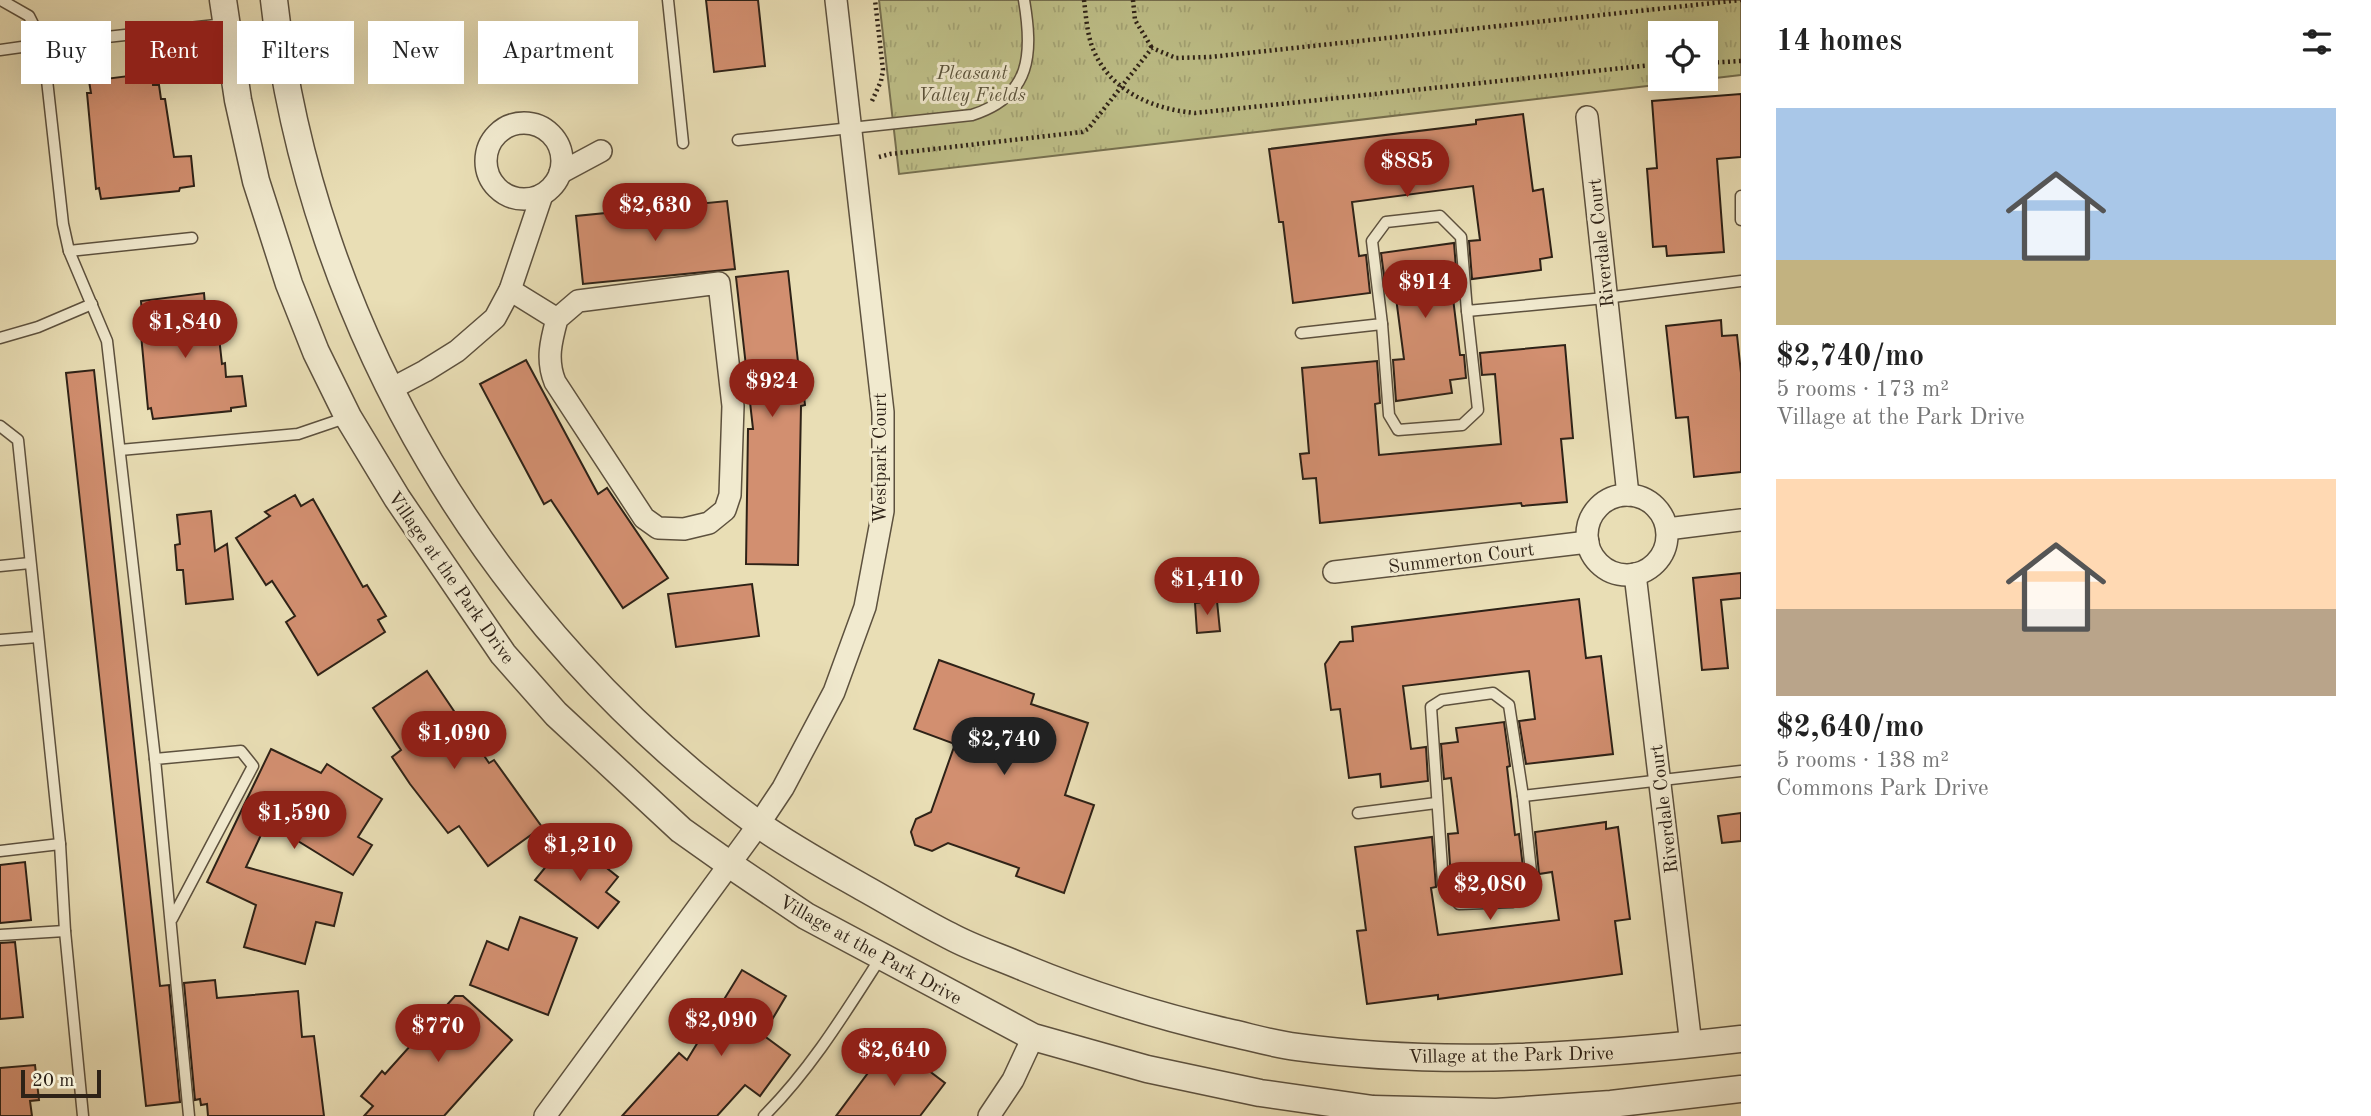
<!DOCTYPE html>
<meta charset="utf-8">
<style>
body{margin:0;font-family:"Old Standard TT",serif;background:#f2f2f2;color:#222;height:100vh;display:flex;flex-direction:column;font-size:26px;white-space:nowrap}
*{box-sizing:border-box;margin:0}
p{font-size:23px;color:#767676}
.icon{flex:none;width:38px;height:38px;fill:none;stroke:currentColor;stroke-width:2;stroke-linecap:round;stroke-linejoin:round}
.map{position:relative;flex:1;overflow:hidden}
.side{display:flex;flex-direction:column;background:#fff;width:630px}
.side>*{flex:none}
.hud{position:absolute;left:21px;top:21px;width:665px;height:63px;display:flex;gap:14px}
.buttons{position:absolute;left:1648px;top:21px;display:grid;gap:14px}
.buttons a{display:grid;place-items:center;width:70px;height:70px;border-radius:0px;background:#fff;box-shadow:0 7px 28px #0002;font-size:35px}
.scale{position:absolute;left:21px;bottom:18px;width:80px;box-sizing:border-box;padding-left:7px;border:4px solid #2e2217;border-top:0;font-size:19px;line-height:24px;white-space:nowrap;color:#2e2217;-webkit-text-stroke:5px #f1eacf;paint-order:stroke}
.price{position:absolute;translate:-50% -60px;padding:0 16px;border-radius:24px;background:#8f2418;color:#fff;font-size:23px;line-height:46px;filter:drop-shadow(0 2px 4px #0008)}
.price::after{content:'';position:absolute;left:50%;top:42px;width:21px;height:16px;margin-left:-10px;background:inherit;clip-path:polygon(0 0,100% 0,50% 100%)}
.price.on{background:#222;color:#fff}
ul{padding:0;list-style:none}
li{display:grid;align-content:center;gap:14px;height:371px;padding:0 35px}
li span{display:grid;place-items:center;height:217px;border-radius:0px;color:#555}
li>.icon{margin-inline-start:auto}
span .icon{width:126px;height:126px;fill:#fffc;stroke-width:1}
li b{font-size:30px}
h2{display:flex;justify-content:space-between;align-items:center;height:84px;padding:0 35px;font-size:30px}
.chip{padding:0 24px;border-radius:0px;background:#fff;box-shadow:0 7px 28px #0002;font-size:24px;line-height:63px}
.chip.on{background:#8f2418;color:#fff}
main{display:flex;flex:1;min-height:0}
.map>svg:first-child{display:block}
.park{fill:url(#park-tufts);stroke:#767050;stroke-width:2;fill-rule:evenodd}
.building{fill:#d28f70;stroke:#2e2217;stroke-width:2}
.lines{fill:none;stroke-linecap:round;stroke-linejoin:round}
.service-casing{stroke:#5d513e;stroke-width:13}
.minor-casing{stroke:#5d513e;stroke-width:24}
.tertiary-casing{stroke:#5d513e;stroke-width:29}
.path{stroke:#2e2217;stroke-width:4.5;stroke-dasharray:2 3.5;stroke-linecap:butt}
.service{stroke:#f1eacf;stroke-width:10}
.minor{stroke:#f1eacf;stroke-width:21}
.tertiary{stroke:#f1eacf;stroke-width:26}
.labels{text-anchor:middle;stroke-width:6;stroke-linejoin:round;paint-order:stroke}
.park-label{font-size:19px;font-style:italic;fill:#595139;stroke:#f1eacf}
.street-label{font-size:19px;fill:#2e2217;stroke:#f1eacf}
</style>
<main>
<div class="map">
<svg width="1741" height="1116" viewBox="0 0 1741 1116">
<defs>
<pattern id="park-tufts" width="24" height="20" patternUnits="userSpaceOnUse" patternTransform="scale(1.75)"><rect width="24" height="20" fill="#bebf88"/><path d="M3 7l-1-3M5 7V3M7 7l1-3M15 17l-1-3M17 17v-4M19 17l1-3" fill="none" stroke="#a4a475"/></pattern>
</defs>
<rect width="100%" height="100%" fill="#e9deb5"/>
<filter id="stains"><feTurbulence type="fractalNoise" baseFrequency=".00286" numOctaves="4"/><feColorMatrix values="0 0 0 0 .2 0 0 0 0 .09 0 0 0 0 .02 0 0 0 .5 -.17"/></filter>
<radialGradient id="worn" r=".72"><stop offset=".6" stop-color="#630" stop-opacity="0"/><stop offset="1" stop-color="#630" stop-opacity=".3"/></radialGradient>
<!-- park -->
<path class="park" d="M879 0H1741V75L899 174ZM1661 33H1706V79H1661Z"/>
<!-- building -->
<g class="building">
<polygon points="706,0 758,0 765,66 714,72"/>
<polygon points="152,73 153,85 159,85 161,99 165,99 174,157 191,156 194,186 180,188 179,191 101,199 99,188 96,189 87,93 91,93 89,81"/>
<polygon points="1741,94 1741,157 1717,159 1724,252 1667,256 1666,246 1653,247 1647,169 1657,168 1652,101"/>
<polygon points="1523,114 1533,191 1543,189 1552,257 1540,259 1541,270 1472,279 1469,241 1480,240 1473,186 1352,202 1359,256 1366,255 1370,293 1293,303 1283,222 1279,222 1269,149 1476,124 1476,120"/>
<polygon points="727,201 735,269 583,284 576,216"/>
<polygon points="1454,243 1457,281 1451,282 1460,355 1464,355 1466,378 1450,380 1452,393 1396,401 1393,360 1404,359 1395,290 1386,291 1381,253"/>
<polygon points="788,271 800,380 802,380 805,405 801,406 798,565 746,564 748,429 753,429 736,277"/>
<polygon points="204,293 205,305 211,305 213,319 217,319 222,364 225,363 226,377 242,376 246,406 231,408 231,411 153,419 151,408 148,409 139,313 142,313 141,301"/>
<polygon points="1721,320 1722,336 1737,335 1741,373 1741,472 1694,477 1688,417 1676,418 1666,326"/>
<polygon points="1565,345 1573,438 1561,439 1567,502 1522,506 1521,503 1320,523 1316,478 1303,479 1300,454 1309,453 1302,368 1377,361 1380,403 1375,404 1379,455 1501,444 1495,374 1482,375 1480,353"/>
<polygon points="526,360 598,494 607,488 668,578 623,608 551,500 544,504 480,384"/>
<polygon points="94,370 160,986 169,985 180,1102 146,1106 66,373"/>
<polygon points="295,495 301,506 313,499 363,587 367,585 386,616 378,620 385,632 318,675 286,622 295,616 272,581 266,585 236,538 270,516 265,512"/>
<polygon points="211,511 215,551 227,544 233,599 186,604 183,570 177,570 175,545 180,544 177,515"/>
<polygon points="1741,573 1741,598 1721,600 1728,668 1702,670 1693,578"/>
<polygon points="752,584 759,636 676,647 668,594"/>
<polygon points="1579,599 1586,658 1601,656 1613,754 1526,764 1519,721 1535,719 1529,671 1403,686 1411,749 1426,747 1428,781 1381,787 1380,774 1349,778 1340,709 1331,710 1325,664 1340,642 1353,641 1352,627"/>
<polygon points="1217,601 1220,631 1197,633 1195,603"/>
<polygon points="939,660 1034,694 1031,704 1088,723 1065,795 1094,805 1064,893 1016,876 1019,868 948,843 932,851 915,845 911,832 916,819 931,812 955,744 914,729"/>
<polygon points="427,671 489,763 494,760 542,827 488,866 459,826 448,833 410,784 392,757 401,750 373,708"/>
<polygon points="1504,722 1510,766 1507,767 1515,835 1519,834 1524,876 1454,885 1451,880 1448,834 1458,833 1451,778 1444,779 1441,744 1458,742 1456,728"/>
<polygon points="271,749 321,773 327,764 382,799 358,837 372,845 353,875 267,822 246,867 342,893 334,926 316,922 305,964 244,947 256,905 207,882"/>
<polygon points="1741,813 1741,841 1722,843 1718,816"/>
<polygon points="1606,822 1606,829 1618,827 1630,919 1615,921 1622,974 1438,999 1438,995 1367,1004 1357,931 1366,930 1355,847 1432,837 1436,887 1431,888 1438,935 1559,920 1552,872 1539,874 1535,832"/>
<polygon points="569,838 618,877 606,892 619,902 598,928 535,880"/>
<polygon points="25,862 31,920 0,923 0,865"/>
<polygon points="520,917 577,938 548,1015 470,985 487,941 508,950"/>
<polygon points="15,942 23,1017 0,1019 0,943"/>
<polygon points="742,970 786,996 763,1035 790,1055 760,1096 745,1085 717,1116 622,1116 679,1053 687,1060"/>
<polygon points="215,980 217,998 298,991 302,1037 314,1036 324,1116 208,1116 207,1104 201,1105 200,1099 195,1100 184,983"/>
<polygon points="455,996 463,996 512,1040 444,1116 364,1116 373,1106 361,1096 382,1071 385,1074"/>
<polygon points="891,1042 945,1083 920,1116 836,1116"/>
<polygon points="35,1065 39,1100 30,1101 32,1116 0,1116 0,1068"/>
</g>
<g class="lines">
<defs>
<g id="service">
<polyline points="1,0 29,16 43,44 225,24"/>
<polyline points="668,0 683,143"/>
<polyline points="0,50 43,44 63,224 69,251 107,341 155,759"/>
<path d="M738 140 972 115C1032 96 1033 53 1024 0"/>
<polyline points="1741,196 1741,220"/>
<polyline points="69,251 192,238"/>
<polyline points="1382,324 1389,415 1398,430 1462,425 1478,410 1467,311"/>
<polyline points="1301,333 1382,324 1372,241 1386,222 1440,216 1461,237 1467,311 1605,298 1741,281"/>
<polyline points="0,338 38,327 92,304"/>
<polyline points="0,426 18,440 60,844 65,931 83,1116"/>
<polyline points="120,450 298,434 348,417"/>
<polyline points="0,566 30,563"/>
<polyline points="0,640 38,637"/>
<polygon points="1493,693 1509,705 1523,796 1532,881 1513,902 1459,904 1443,883 1431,707 1442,700"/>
<polyline points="1523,796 1741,771"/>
<polyline points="1358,813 1436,803"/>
<polyline points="0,851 60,844"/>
<polyline points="172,919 253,766 241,751 155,759 189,1116"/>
<polyline points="0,935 65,931"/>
<path d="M764 1116C811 1069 845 1013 881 957"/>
</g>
<g id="minor">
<polyline points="1587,117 1628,495"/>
<circle cx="524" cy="161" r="38"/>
<polyline points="560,173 601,151"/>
<path d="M510 290 557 319 578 301 719 283 733 406 730 495 725 510 709 523 684 529 658 528 644 518 555 382C546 360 551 341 557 319"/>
<polyline points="391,389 425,371 457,351 495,318 510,290 542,195"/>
<circle cx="1627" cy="535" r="40"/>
<polyline points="1667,529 1741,520"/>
<polyline points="1334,572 1588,542"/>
<polyline points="1635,574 1691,1045"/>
<polyline points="545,1116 759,824 783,788 834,692 865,607 883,511 883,412 836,0"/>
<polyline points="989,1116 1013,1080 1033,1037"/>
</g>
<g id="tertiary">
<polyline points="223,0 238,100 256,181 289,284 316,352 348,417 397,498 503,654 556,714 681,830 729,864 806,916 1033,1037 1147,1069 1260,1093 1373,1109 1496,1112 1611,1104 1741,1089"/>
<path d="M274 0C310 326 493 632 758 824 791 847 827 867 862 887 891 903 920 921 950 936 974 949 1000 957 1025 968 1090 995 1158 1016 1227 1032 1250 1037 1273 1044 1297 1047 1445 1067 1593 1056 1741 1039"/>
</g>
</defs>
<!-- service casing -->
<use href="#service" class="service-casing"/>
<!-- minor casing -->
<use href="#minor" class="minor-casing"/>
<!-- tertiary casing -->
<use href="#tertiary" class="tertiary-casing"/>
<!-- path -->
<g class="path">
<path d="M1084 0C1086 16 1087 34 1093 49 1110 91 1152 109 1195 113L1661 64"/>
<polyline points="1133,0 1135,20 1152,48"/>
<polyline points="1706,63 1741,61"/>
<polyline points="872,101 881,81 883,70 875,0"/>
<polyline points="879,157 890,154 1082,132 1088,129 1152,48 1176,58 1210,57 1741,0"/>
</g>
<!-- service -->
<use href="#service" class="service"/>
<!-- minor -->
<use href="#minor" class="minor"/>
<!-- tertiary -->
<use href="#tertiary" class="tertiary"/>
</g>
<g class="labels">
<!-- park labels -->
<g class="park-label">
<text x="972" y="79">Pleasant<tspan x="972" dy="22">Valley Fields</tspan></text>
</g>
<!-- street labels -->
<g class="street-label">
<text transform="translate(1600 243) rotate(-96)" y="7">Riverdale Court</text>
<text transform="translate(879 458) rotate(-90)" y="7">Westpark Court</text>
<text transform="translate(1461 557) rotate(-7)" y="7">Summerton Court</text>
<text transform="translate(452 577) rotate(55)" y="7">Village at the Park Drive</text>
<text transform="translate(1663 809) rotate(-97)" y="7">Riverdale Court</text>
<text transform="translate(871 949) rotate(29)" y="7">Village at the Park Drive</text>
<text transform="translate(1511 1054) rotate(-1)" y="7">Village at the Park Drive</text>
</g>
</g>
<rect width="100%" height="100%" filter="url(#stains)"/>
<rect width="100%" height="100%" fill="url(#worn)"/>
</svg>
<div class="buttons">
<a><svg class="icon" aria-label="locate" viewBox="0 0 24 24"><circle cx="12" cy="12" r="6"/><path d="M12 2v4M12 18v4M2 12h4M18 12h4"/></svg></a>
</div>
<div class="scale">20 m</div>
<b class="price" style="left:1407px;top:199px">$885</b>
<b class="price" style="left:655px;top:243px">$2,630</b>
<b class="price" style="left:1425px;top:320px">$914</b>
<b class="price" style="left:185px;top:360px">$1,840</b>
<b class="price" style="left:772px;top:419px">$924</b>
<b class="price" style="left:1207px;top:617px">$1,410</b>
<b class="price" style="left:454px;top:771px">$1,090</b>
<b class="price on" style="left:1004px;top:777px">$2,740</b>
<b class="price" style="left:294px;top:851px">$1,590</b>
<b class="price" style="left:580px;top:883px">$1,210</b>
<b class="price" style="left:1490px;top:922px">$2,080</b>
<b class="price" style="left:721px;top:1058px">$2,090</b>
<b class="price" style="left:438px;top:1064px">$770</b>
<b class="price" style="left:894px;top:1088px">$2,640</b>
<div class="hud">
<a class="chip">Buy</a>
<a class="chip on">Rent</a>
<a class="chip">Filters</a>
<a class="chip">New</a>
<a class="chip">Apartment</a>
</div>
</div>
<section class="side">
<h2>14 homes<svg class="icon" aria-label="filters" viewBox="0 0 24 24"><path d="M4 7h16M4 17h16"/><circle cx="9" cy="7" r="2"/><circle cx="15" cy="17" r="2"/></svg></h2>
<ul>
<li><span style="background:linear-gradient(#a9c7e8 70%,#c2b280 0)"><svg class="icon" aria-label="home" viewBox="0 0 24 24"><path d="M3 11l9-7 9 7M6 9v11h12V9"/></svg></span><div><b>$2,740/mo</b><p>5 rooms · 173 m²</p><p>Village at the Park Drive</p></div></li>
<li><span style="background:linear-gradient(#ffd9b3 60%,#b9a48a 0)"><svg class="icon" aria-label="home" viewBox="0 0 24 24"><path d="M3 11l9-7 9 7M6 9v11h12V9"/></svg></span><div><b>$2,640/mo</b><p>5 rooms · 138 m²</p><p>Commons Park Drive</p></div></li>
</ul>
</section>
</main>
